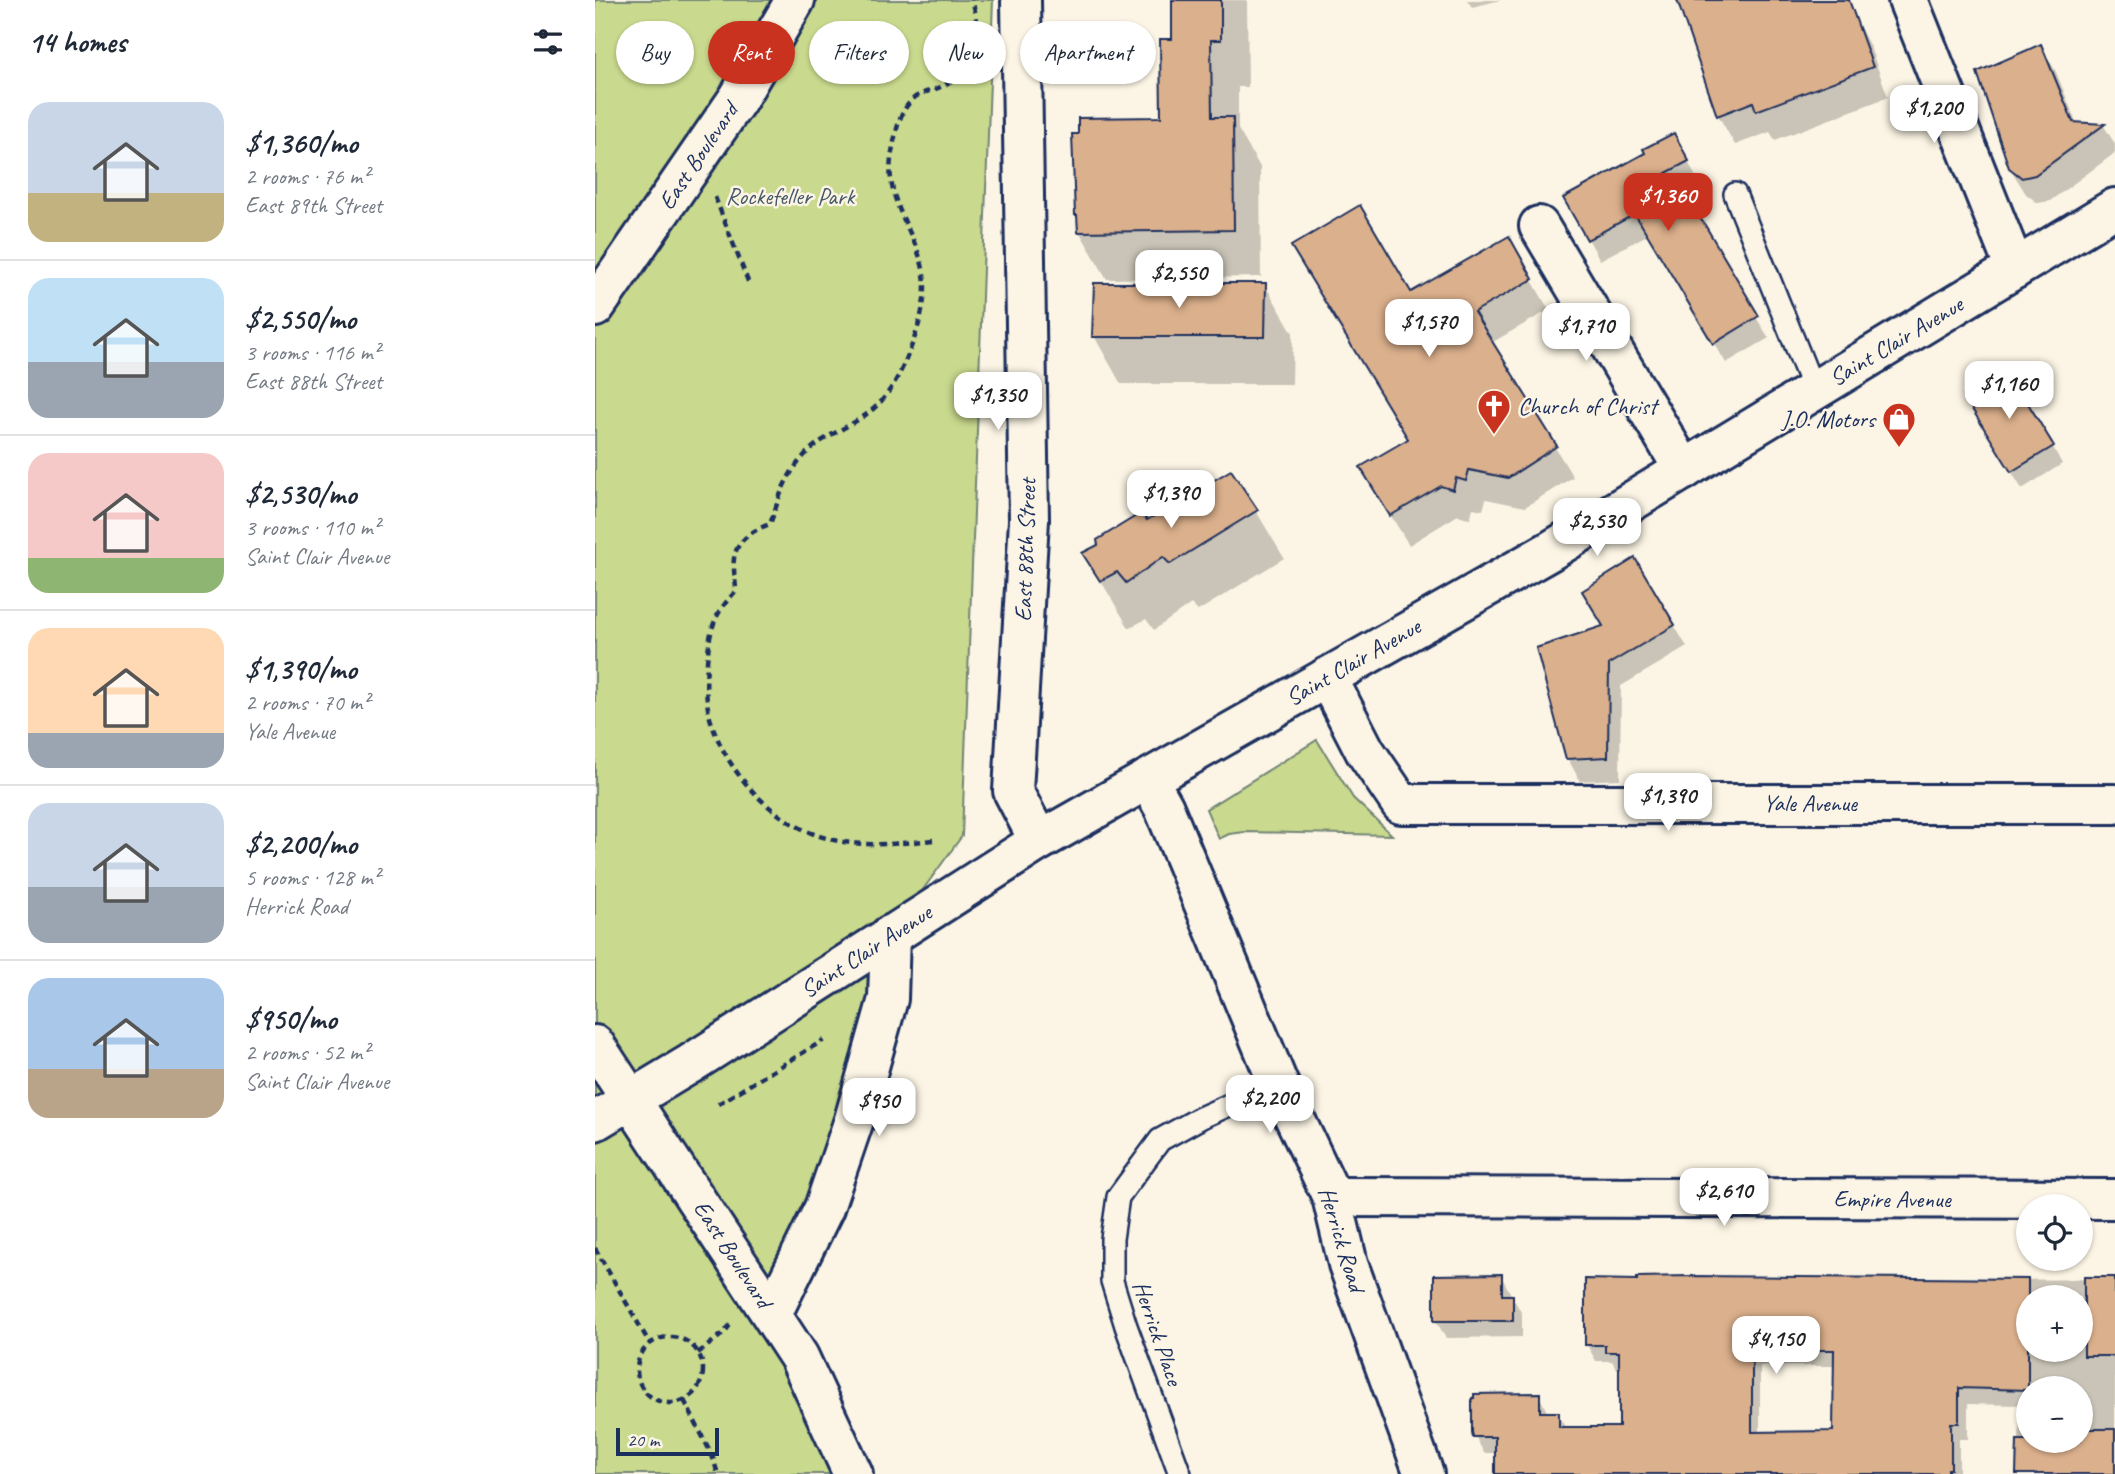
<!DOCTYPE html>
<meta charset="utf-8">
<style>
body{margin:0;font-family:Caveat,sans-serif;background:#f2f2f3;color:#1f2937;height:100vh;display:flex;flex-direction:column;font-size:26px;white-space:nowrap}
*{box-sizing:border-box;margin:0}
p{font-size:23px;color:#747a83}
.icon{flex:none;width:38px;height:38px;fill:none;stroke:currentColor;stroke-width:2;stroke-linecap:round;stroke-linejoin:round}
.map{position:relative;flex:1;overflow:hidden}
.side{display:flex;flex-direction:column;background:#fff;width:595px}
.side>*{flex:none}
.banner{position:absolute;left:21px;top:21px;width:665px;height:63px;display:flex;gap:14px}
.tools{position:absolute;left:1421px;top:1194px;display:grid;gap:14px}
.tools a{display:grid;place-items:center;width:77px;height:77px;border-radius:50%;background:#fff;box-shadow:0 2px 5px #0004;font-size:35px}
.scale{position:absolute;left:21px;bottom:18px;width:103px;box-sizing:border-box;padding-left:7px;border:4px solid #1b2f5e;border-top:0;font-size:19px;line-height:24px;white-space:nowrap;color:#1b2f5e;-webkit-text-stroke:5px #fcf5e5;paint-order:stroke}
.price{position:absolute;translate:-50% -60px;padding:0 16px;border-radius:14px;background:#fff;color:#222;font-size:23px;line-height:46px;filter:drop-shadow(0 2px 4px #0008)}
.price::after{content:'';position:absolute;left:50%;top:42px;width:21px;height:16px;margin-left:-10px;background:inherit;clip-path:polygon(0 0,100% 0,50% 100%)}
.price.active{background:#c8321e;color:#fff}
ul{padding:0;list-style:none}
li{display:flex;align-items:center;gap:21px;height:175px;padding:0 28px}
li+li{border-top:2px solid #e0e1e3}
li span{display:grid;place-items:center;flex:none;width:196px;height:140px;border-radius:21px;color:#555}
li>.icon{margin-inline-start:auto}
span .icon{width:84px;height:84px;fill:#fffc;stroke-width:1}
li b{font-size:30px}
h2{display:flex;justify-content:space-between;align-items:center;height:84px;padding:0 28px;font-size:30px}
.pill{padding:0 24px;border-radius:32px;background:#fff;box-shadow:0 2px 5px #0004;font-size:24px;line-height:63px}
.pill.active{background:#c8321e;color:#fff}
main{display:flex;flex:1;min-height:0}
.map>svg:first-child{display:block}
.green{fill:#c9d98d;stroke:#728476;stroke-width:2}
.shadow{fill:#0003;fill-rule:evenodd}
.building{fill:#dbb08c;stroke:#1b2f5e;stroke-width:2;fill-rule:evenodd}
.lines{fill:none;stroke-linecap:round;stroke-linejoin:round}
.lane-casing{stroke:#1b2f5e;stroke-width:26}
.street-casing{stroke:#1b2f5e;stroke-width:44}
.secondary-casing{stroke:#1b2f5e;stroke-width:44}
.path{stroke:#1b2f5e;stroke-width:4.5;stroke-dasharray:7 5;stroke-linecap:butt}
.lane{stroke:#fcf5e5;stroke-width:21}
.street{stroke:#fcf5e5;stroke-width:38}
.secondary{stroke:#fcf5e5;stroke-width:38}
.labels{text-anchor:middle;stroke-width:5;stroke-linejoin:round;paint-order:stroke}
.street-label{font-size:24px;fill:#1b2f5e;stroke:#fcf5e5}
.park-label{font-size:24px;fill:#465a6a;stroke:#fcf5e5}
.poi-label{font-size:24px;fill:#1b2f5e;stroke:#fcf5e5;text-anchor:start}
</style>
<main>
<section class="side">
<h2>14 homes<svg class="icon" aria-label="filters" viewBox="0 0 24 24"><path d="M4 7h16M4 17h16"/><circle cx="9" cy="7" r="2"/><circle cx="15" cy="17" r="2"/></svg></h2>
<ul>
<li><span style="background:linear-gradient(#c9d6e8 65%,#c2b280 0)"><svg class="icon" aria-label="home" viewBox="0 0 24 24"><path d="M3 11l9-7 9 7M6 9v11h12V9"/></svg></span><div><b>$1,360/mo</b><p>2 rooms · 76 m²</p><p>East 89th Street</p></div></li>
<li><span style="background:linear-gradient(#bfe0f5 60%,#9aa5b1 0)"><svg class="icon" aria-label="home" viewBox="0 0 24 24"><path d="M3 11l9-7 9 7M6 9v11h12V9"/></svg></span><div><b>$2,550/mo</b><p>3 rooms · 116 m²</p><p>East 88th Street</p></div></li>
<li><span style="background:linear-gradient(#f6c9c9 75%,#8fb573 0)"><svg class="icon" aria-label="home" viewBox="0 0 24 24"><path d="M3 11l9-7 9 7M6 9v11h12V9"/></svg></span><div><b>$2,530/mo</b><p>3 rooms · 110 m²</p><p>Saint Clair Avenue</p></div></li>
<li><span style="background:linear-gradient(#ffd9b3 75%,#9aa5b1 0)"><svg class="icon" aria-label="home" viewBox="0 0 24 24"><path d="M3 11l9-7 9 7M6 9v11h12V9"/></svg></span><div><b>$1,390/mo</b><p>2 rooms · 70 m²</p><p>Yale Avenue</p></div></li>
<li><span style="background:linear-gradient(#c9d6e8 60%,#9aa5b1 0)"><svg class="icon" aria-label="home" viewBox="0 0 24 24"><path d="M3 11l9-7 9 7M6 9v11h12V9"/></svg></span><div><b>$2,200/mo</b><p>5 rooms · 128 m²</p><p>Herrick Road</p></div></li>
<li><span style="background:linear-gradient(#a9c7e8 65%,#b9a48a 0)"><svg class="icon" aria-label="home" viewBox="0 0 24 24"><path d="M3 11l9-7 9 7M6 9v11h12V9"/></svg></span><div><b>$950/mo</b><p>2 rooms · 52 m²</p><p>Saint Clair Avenue</p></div></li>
</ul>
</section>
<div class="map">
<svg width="1520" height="1474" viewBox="0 0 1520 1474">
<rect width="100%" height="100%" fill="#fcf5e5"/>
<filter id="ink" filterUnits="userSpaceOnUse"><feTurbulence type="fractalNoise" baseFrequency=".0143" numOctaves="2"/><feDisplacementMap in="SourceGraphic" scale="14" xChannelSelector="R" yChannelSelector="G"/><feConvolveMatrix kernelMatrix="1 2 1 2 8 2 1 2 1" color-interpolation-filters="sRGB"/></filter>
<g filter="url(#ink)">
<!-- green -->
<g class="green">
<polygon points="0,0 398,0 367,836 295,935 177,1314 248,1474 0,1474"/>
<polygon points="722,740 758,798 797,835 650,832 634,834 624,839 611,809"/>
</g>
<!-- shadow -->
<g class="shadow">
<polygon points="579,0 652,0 653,87 643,87 643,129 665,167 666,277 512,279 484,231 481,214 568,119 579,41"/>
<polygon points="872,0 906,0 877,7"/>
<polygon points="1251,0 1275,47 1293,97 1180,140 1175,132 1140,145 1123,115"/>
<polygon points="1446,46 1461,72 1482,124 1509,126 1520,144 1520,153 1455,201 1443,203 1431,194 1415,168"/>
<polygon points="1090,156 1104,183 1083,194 1174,338 1131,363 1054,234 1005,260 971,199"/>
<polygon points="913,239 954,310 896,343 978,477 930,507 891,499 888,510 878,508 875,519 863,515 814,545 785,498 814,439 816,294"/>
<polygon points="670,285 698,333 697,384 526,384 499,336"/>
<polygon points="1381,414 1458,447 1467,464 1427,489"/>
<polygon points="661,511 689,558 603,611 596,604 559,630 551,619 534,628 490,554 552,523"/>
<polygon points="1079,625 1092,647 1026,686 1025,779 985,781 973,759 943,649"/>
<polygon points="906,1276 927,1314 927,1337 851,1338 841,1321"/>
<path d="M1520 1279V1474H1423L1425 1405 1373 1404V1439H1364V1474H902V1453H889L880 1436 944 1395 953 1414H963L972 1429H1026V1368H1021L1017 1361H1001L992 1345 1294 1281ZM1433 1297H1486V1349H1433ZM1165 1366H1240V1433L1165 1434ZM1433 1388H1486V1440H1433Z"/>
</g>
<!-- building -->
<g class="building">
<polygon points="577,0 626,0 626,40 616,40 617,117 638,117 639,230 483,232 482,215 480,215 477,134 483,134 483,118 566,117 565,39 577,39"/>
<polygon points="1082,0 1254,0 1278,67 1161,111 1158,102 1122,116"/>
<polygon points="1446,44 1478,122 1510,124 1440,175 1427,178 1414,168 1382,72"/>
<polygon points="1079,133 1094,161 1071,173 1110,225 1164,316 1118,344 1040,214 992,240 968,198 1050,153 1048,149"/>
<polygon points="765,205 816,292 914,236 938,279 879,312 962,446 913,478 874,470 871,481 861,478 858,490 846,486 795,516 765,467 813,439 696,246"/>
<polygon points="499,283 671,283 670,337 497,337"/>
<polygon points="1412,369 1459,446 1416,472 1369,396"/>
<polygon points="636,470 663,510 575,564 568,557 531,583 522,572 505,581 487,553 503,545 502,540 546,513 552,520"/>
<polygon points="1040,558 1080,625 1014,664 1013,757 971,759 941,648 1008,626 987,591"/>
<polygon points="907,1274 907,1295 918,1295 918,1321 839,1321 839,1275"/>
<path d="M1095 1276 1433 1279V1390L1364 1388V1423H1356V1469H1353V1474H900V1437H878L877 1432V1398H879V1394L945 1393V1412H964V1427H1024V1352H1010V1345H990V1279L1042 1280V1277ZM1157 1350H1239L1238 1431 1157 1432Z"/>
<rect x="1489" y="1277" width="31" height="79"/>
<polygon points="1486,1429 1520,1429 1520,1474 1421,1474 1422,1440 1486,1440"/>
</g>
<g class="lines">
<defs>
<g id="lane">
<polyline points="1140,194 1219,391"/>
<polyline points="585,1474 531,1326 517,1281 517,1239 523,1197 565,1140 605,1118 683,1083"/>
</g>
<g id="street">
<polyline points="426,0 434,520 418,791 444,841"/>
<polyline points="1313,0 1420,269"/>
<polyline points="944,226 1089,470"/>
<polyline points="0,307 144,97 200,0"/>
<polyline points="732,677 770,751 806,804 1520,804"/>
<polyline points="553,779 569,808 683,1083 737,1197 753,1264 829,1474"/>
<polyline points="0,1045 204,1357 258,1474"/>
<polyline points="737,1197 1520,1199"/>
</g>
<g id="secondary">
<polyline points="0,1121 95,1064 444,841 955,551 1520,208"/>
<polyline points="177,1314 229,1208 259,1120 293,999 295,935"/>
</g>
</defs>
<!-- lane casing -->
<use href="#lane" class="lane-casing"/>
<!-- street casing -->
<use href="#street" class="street-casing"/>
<!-- secondary casing -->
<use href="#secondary" class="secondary-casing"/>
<!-- path -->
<g class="path">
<polyline points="120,197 154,284"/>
<path d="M338 840C302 844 266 848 231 838 178 823 132 773 116 721 110 702 111 682 112 662 115 629 118 615 141 591 141 582 139 576 139 568 136 544 155 531 175 524 185 497 187 482 207 458 228 434 254 429 277 410 292 398 305 375 312 357 321 336 330 309 330 285 329 246 300 216 296 179 294 165 297 151 300 137 303 123 307 109 318 99 326 92 338 91 347 86 381 71 388 33 377 0"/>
<polyline points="123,1104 229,1040"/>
<polyline points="0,1248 55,1344"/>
<circle cx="75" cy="1370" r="33"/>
<polyline points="103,1353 129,1333 138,1321"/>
<polyline points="89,1400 117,1455 123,1474"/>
</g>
<!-- lane -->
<use href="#lane" class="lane"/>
<!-- street -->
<use href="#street" class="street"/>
<!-- secondary -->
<use href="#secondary" class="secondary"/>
</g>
</g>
<!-- icons -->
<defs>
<symbol id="church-pin" viewBox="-11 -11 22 30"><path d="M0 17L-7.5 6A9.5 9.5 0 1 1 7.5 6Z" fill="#c8321e" stroke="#fcf5e5"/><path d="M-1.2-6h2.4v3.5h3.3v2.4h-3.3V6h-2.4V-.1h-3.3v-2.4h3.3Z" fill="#fff"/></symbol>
<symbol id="shop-pin" viewBox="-11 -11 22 30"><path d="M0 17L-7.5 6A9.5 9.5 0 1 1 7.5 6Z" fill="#c8321e" stroke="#fcf5e5"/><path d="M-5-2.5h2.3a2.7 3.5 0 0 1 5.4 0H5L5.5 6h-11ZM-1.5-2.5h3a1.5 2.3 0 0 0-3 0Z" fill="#fff"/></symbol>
</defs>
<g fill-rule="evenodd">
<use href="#church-pin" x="880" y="387" width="38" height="52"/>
<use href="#shop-pin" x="1285" y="400" width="38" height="52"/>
</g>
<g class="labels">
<!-- street labels -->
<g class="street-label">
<text transform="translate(103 156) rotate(-56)" y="8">East Boulevard</text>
<text transform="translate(1301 341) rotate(-31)" y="8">Saint Clair Avenue</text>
<text transform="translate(430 550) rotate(-88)" y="8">East 88th Street</text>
<text transform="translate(758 662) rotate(-30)" y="8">Saint Clair Avenue</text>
<text x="1215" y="811">Yale Avenue</text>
<text transform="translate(271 951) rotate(-33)" y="8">Saint Clair Avenue</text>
<text x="1297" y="1207">Empire Avenue</text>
<text transform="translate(747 1239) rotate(73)" y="8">Herrick Road</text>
<text transform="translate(138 1254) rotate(57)" y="8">East Boulevard</text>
<text transform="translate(563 1333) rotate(71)" y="8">Herrick Place</text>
</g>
<!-- park labels -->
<g class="park-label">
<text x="195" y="204">Rockefeller Park</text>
</g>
<!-- poi labels -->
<g class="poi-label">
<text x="923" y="414">Church of Christ</text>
<text x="1280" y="427" text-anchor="end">J.O. Motors</text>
</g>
</g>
</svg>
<div class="tools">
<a><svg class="icon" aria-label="locate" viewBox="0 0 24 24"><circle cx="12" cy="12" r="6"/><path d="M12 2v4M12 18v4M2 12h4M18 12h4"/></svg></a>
<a>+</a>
<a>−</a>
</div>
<div class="scale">20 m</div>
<b class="price" style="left:1339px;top:145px">$1,200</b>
<b class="price active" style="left:1073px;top:233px">$1,360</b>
<b class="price" style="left:584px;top:310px">$2,550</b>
<b class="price" style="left:834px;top:359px">$1,570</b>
<b class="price" style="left:991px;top:363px">$1,710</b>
<b class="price" style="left:1414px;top:421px">$1,160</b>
<b class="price" style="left:403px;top:432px">$1,350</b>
<b class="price" style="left:576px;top:530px">$1,390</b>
<b class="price" style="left:1002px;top:558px">$2,530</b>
<b class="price" style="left:1073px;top:833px">$1,390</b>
<b class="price" style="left:675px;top:1135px">$2,200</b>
<b class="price" style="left:284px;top:1138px">$950</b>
<b class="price" style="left:1129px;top:1228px">$2,610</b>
<b class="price" style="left:1181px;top:1376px">$4,150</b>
<div class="banner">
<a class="pill">Buy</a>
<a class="pill active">Rent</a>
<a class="pill">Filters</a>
<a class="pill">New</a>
<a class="pill">Apartment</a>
</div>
</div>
</main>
